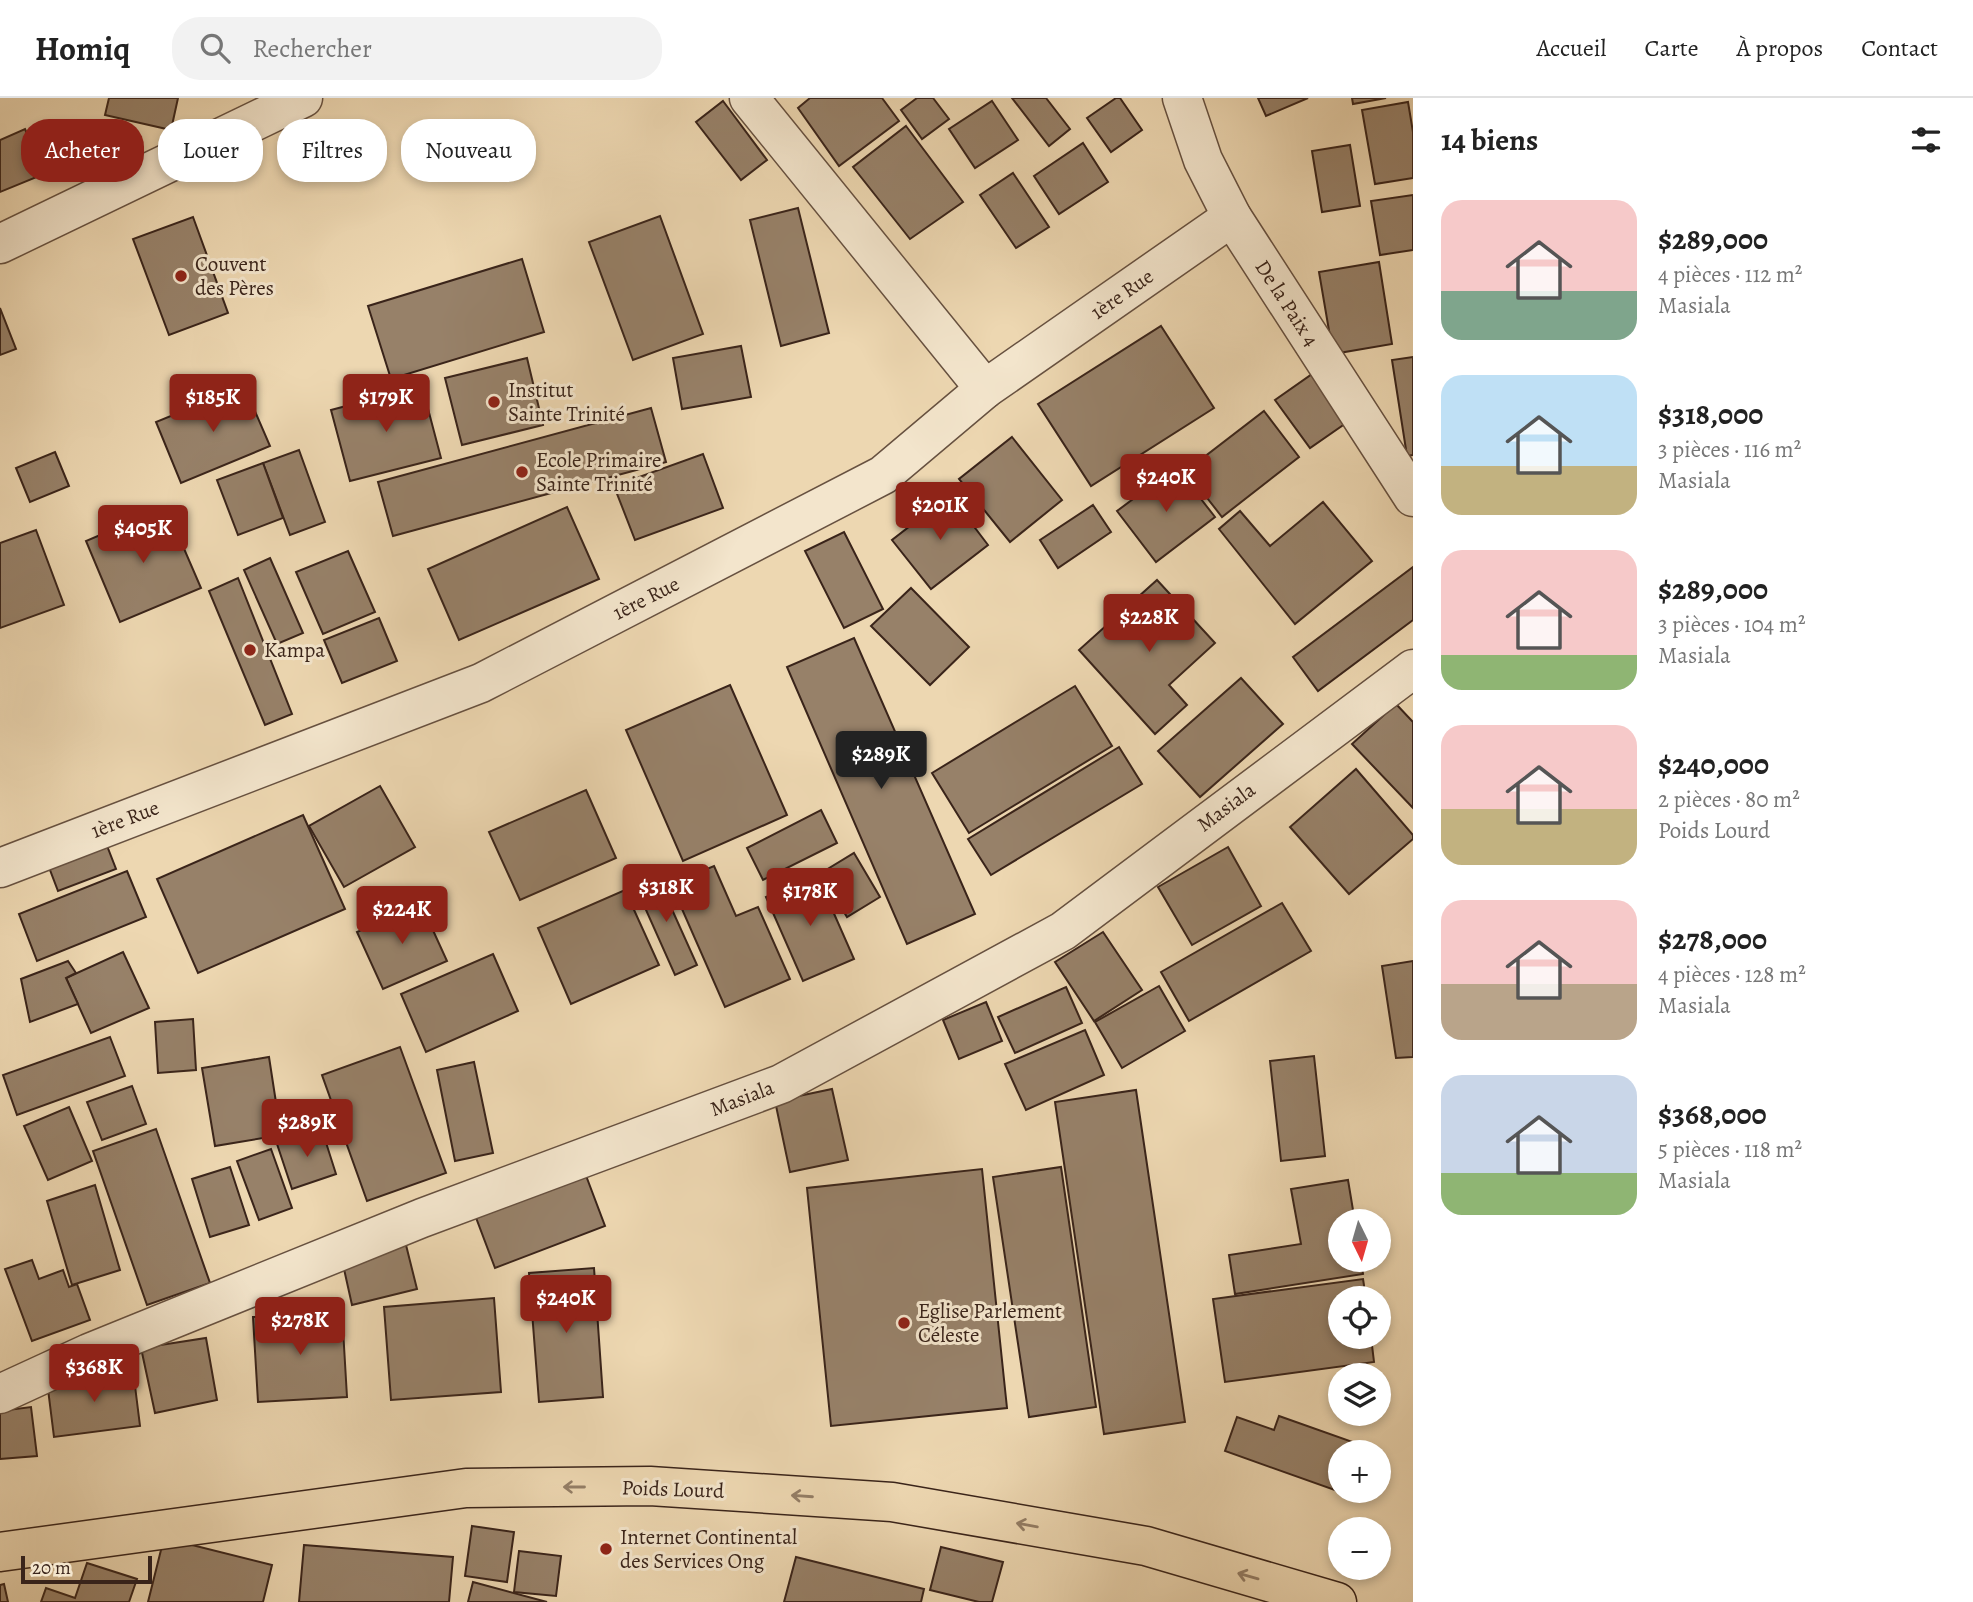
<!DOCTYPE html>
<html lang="fr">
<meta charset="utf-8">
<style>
body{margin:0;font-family:Alegreya,serif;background:#f2f2f2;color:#222;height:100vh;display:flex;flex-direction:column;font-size:26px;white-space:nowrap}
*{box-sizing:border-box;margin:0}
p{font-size:23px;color:#767676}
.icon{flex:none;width:38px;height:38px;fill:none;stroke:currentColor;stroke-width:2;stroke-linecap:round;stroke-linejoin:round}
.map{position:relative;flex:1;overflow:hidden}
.panel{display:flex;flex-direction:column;background:#fff;width:560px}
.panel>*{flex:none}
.hud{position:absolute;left:21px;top:21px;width:665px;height:63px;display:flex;gap:14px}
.needle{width:46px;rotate:175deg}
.fabs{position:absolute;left:1328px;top:1111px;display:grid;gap:14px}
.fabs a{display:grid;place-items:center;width:63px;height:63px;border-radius:50%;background:#fff;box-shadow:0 4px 10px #0003;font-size:35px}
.scale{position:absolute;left:21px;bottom:18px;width:131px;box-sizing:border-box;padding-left:7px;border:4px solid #3a241a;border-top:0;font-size:19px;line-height:24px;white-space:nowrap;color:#3a241a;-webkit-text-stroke:5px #f3e5cc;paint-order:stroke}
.price{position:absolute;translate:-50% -60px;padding:0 16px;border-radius:7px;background:#8f2418;color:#fff;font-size:23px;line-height:46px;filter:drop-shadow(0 2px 4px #0008)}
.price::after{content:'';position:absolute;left:50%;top:42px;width:21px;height:16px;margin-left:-10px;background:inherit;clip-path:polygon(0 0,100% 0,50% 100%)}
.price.active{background:#222;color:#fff}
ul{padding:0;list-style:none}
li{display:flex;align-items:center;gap:21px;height:175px;padding:0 28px}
li span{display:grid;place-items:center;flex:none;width:196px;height:140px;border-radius:21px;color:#555}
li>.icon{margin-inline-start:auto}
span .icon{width:84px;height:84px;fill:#fffc;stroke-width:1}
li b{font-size:30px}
h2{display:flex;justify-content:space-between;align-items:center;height:84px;padding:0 28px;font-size:30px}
.pill{padding:0 24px;border-radius:28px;background:#fff;box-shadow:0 4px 10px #0003;font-size:24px;line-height:63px}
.pill.active{background:#8f2418;color:#fff}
header{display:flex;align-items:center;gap:42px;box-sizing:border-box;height:98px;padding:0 35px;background:#fff;border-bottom:2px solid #e0e0e0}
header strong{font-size:33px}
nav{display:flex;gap:38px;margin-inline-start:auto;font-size:24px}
.search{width:490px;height:63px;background:#f2f2f2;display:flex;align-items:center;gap:18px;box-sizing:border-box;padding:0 24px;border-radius:28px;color:#767676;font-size:26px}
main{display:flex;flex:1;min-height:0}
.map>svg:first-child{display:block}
.building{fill:#978169;stroke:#3a241a;stroke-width:2}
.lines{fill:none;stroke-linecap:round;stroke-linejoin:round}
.minor-casing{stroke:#675140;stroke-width:41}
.major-casing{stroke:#3a241a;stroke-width:41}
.minor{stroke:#f3e5cc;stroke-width:38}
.major{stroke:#edd7b1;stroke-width:38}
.oneway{stroke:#947e66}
.poi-dot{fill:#8f2418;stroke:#f3e5cc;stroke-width:2.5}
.labels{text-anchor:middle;stroke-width:6;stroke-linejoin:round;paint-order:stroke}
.poi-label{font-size:21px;fill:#3a241a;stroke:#f3e5cc;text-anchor:start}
.street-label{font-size:21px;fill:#3a241a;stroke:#f3e5cc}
</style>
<header>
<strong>Homiq</strong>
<div class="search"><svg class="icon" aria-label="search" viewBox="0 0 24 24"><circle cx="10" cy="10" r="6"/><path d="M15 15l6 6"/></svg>Rechercher</div>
<nav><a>Accueil</a><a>Carte</a><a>À propos</a><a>Contact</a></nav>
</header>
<main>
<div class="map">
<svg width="1413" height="1504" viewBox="0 0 1413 1504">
<rect width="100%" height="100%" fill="#edd7b1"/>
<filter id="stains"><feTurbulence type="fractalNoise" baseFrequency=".00286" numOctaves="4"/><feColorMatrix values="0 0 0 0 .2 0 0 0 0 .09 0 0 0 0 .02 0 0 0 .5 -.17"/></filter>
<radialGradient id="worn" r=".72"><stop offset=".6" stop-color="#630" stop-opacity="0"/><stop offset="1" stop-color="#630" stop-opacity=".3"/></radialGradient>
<!-- building -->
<g class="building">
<polygon points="109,0 178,0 171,32 105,17"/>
<polygon points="810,0 882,0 899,23 839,68 798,10"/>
<polygon points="917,0 933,0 949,21 922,41 901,12"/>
<polygon points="1012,0 1046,0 1070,31 1049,48"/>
<polygon points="1116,0 1120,0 1142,32 1111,54 1087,20"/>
<polygon points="1258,0 1308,0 1266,18"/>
<polygon points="1352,0 1386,0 1353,6"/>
<polygon points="723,3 767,62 741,82 696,24"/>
<polygon points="992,3 1018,42 975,70 949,31"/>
<polygon points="1408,4 1413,34 1413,80 1375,86 1362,12"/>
<polygon points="906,28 963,104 910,141 853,69"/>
<polygon points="25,31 44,76 0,94 0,42"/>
<polygon points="1083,45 1108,84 1059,116 1034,78"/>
<polygon points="1350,47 1360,108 1322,114 1312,53"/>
<polygon points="1013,75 1049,129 1016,150 980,97"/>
<polygon points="1413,97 1413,152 1380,157 1371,103"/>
<polygon points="798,110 829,235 781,248 750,122"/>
<polygon points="660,118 703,236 633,262 589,144"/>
<polygon points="193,119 228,215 169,237 133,141"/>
<polygon points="522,161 544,234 391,281 368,208"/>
<polygon points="1379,164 1392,246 1333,256 1319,174"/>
<polygon points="0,210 16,251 0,257"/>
<polygon points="1161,228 1214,310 1091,388 1038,306"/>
<polygon points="741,248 751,299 682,311 673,260"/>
<polygon points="1413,259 1413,357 1407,358 1392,262"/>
<polygon points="527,260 543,327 462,347 445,280"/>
<polygon points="1315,274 1349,323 1310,350 1275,302"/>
<polygon points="244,288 270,348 181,385 156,324"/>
<polygon points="422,288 441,360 350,383 331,312"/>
<polygon points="651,310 666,364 393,438 378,384"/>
<polygon points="1264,313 1299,359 1222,419 1186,373"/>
<polygon points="1012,339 1062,402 1010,444 959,381"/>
<polygon points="299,352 325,424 290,437 263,365"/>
<polygon points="55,354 69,388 30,404 16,370"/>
<polygon points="703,356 723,410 635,442 614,388"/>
<polygon points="263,365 283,420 238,437 217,382"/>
<polygon points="1176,369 1215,419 1156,464 1117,413"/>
<polygon points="950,397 988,447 931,491 892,442"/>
<polygon points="1323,404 1372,463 1295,526 1219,431 1240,413 1270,448"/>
<polygon points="1093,407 1111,434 1058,470 1040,442"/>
<polygon points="166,409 201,490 120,524 86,443"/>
<polygon points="567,409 599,481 459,542 428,471"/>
<polygon points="36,432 64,507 0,530 0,445"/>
<polygon points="844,434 883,511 844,530 805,453"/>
<polygon points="348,453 375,514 323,536 296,474"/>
<polygon points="270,460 303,535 277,546 244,472"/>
<polygon points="1413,469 1413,522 1318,593 1293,559"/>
<polygon points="238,480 292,616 265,627 209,493"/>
<polygon points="1157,482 1215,545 1169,587 1187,607 1155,636 1079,552"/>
<polygon points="911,490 969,549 930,587 871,528"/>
<polygon points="379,520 397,563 342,585 324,542"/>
<polygon points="854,540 975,816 907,846 787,569"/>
<polygon points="1241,580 1283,626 1200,699 1158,653"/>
<polygon points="730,587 787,717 683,763 626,632"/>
<polygon points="1075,588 1112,648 969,735 932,675"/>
<polygon points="1396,606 1413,624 1413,710 1352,646"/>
<polygon points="1119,649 1142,686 991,777 968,741"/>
<polygon points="1356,671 1413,737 1413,741 1349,796 1290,729"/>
<polygon points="380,688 415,749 344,789 309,728"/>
<polygon points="586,692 616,760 520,802 489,734"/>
<polygon points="821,712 837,745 763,782 747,750"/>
<polygon points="303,717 345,811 198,875 157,781"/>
<polygon points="97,722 116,771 58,793 39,743"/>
<polygon points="1228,749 1261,808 1192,847 1158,789"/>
<polygon points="854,755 880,799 847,819 821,775"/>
<polygon points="714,768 736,818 758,809 790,881 725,909 671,786"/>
<polygon points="127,773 146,819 37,863 19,816"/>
<polygon points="656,776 697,867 675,877 634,785"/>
<polygon points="817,777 854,861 803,883 766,799"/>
<polygon points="625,792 659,867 571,906 538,830"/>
<polygon points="1282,805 1311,853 1189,923 1161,874"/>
<polygon points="421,806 447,863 383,891 357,834"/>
<polygon points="1103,834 1142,892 1094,923 1055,864"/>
<polygon points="123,854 149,910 91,935 66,880"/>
<polygon points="493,856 518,913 426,954 401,896"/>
<polygon points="68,863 76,875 66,880 78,906 30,924 21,881"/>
<polygon points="1413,863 1413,959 1396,960 1382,868"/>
<polygon points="1159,888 1185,933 1122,970 1095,924"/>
<polygon points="1066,889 1082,925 1015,955 998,919"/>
<polygon points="986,904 1002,943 959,961 943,922"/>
<polygon points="193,921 196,972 158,975 155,924"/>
<polygon points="1085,932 1104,977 1026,1012 1005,966"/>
<polygon points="110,939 125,978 17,1017 3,977"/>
<polygon points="400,949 446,1075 367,1103 322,977"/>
<polygon points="1314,958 1325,1058 1281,1063 1270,963"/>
<polygon points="269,959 281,1037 215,1048 202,970"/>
<polygon points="474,964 493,1055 455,1063 437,972"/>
<polygon points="132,988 146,1026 102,1042 87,1004"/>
<polygon points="832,991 848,1062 790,1074 775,1003"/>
<polygon points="1136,992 1185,1324 1104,1336 1055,1004"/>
<polygon points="69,1009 92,1063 48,1082 24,1028"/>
<polygon points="156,1031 210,1185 147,1207 93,1053"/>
<polygon points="322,1032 336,1076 292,1091 277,1046"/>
<polygon points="271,1051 292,1110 259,1122 237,1063"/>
<polygon points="582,1067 605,1128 495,1170 472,1109"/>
<polygon points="230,1069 249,1127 210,1139 192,1081"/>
<polygon points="1061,1069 1096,1309 1029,1319 993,1079"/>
<polygon points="982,1071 1007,1310 831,1328 807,1090"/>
<polygon points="1348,1082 1355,1124 1340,1124 1340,1162 1361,1162 1363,1176 1235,1196 1229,1157 1301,1146 1291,1091"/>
<polygon points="95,1087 120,1172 72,1187 47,1103"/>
<polygon points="406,1147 417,1191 352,1207 342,1162"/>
<polygon points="32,1162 39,1181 63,1172 69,1189 77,1186 90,1222 32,1243 5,1171"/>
<polygon points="594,1170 603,1299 539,1304 529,1175"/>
<polygon points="1363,1181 1366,1200 1340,1200 1340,1239 1371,1239 1374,1264 1225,1284 1213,1201"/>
<polygon points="494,1200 501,1294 391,1302 384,1209"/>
<polygon points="342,1214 347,1299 258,1304 253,1219"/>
<polygon points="206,1240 217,1302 155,1315 141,1250"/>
<polygon points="133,1272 140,1328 54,1339 47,1283"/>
<polygon points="31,1309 37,1358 0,1361 0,1313"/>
<polygon points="1279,1318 1364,1348 1362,1354 1340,1354 1340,1393 1347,1393 1346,1396 1225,1353 1237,1319 1274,1332"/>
<polygon points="472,1428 514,1434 507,1484 465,1478"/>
<polygon points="164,1440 272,1467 263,1504 148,1504"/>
<polygon points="304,1447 453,1459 449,1504 299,1504"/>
<polygon points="941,1449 1003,1464 992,1504 979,1504 930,1492"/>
<polygon points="519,1453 561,1458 556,1498 514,1494"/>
<polygon points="796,1459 924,1491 921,1504 784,1504"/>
<polygon points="87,1465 137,1481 129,1504 41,1504 46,1490 75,1500"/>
<polygon points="473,1484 547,1504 468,1504"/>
<polygon points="4,1486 8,1504 0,1504 0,1487"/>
</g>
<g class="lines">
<defs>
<g id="minor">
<polyline points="749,0 985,291"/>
<polyline points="1182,0 1203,62 1232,119 1413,399"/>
<polyline points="0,146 303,0"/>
<polyline points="0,770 481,585 883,377 985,291 1232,119"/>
<polyline points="0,1296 89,1255 422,1120 781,986 1063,833 1413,571"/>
</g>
<polyline id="major" points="0,1454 466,1390 650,1388 892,1404 1146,1448 1337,1504"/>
</defs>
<!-- minor casing -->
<use href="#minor" class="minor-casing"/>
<!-- major casing -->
<use href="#major" class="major-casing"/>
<!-- minor -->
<use href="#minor" class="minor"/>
<!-- major -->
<use href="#major" class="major"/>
</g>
<!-- one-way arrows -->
<defs><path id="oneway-shaft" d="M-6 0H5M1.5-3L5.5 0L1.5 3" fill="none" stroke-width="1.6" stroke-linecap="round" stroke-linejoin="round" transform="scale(1.75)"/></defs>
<g class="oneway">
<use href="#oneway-shaft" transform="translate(574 1389) rotate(180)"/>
<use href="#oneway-shaft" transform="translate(802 1398) rotate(-176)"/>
<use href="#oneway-shaft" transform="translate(1027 1427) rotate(-170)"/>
<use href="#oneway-shaft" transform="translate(1248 1478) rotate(-164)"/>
</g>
<!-- markers -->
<g class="poi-dot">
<circle cx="181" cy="178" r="7"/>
<circle cx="494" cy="304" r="7"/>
<circle cx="522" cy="374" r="7"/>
<circle cx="250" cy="552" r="7"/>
<circle cx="904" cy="1225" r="7"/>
<circle cx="606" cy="1451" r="7"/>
</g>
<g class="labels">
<!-- poi labels -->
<g class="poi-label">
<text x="195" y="173">Couvent<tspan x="195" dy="24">des Pères</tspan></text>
<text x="508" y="299">Institut<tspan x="508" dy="24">Sainte Trinité</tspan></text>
<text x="536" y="369">Ecole Primaire<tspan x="536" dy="24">Sainte Trinité</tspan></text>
<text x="264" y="559">Kampa</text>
<text x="918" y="1220">Eglise Parlement<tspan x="918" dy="24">Céleste</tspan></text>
<text x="620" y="1446">Internet Continental<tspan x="620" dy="24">des Services Ong</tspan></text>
</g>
<!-- street labels -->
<g class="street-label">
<text transform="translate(1122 196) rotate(-35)" y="7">1ère Rue</text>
<text transform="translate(1287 205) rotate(57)" y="7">De la Paix 4</text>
<text transform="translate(646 500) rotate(-27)" y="7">1ère Rue</text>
<text transform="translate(1226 709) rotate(-37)" y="7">Masiala</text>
<text transform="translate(125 721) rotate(-21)" y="7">1ère Rue</text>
<text transform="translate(742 1000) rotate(-21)" y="7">Masiala</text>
<text transform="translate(673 1391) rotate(2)" y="7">Poids Lourd</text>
</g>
</g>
<rect width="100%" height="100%" filter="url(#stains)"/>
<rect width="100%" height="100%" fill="url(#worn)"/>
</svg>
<div class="fabs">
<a><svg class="needle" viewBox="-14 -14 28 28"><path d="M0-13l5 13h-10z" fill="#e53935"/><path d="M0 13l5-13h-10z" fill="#767676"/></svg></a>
<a><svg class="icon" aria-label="locate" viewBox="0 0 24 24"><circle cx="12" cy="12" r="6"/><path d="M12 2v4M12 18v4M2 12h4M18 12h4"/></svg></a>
<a><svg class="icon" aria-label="layers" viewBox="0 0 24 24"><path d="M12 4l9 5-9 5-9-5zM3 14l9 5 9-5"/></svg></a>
<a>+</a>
<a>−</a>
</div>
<div class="scale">20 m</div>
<b class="price" style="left:213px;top:336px">$185K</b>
<b class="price" style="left:386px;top:336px">$179K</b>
<b class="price" style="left:1166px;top:416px">$240K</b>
<b class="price" style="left:940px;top:444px">$201K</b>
<b class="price" style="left:143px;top:467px">$405K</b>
<b class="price" style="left:1149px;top:556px">$228K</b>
<b class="price active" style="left:881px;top:693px">$289K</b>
<b class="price" style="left:666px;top:826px">$318K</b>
<b class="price" style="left:810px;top:830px">$178K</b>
<b class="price" style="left:402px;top:848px">$224K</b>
<b class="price" style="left:307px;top:1061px">$289K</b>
<b class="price" style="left:566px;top:1237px">$240K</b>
<b class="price" style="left:300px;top:1259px">$278K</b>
<b class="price" style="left:94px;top:1306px">$368K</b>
<div class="hud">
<a class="pill active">Acheter</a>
<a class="pill">Louer</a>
<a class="pill">Filtres</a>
<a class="pill">Nouveau</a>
</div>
</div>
<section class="panel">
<h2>14 biens<svg class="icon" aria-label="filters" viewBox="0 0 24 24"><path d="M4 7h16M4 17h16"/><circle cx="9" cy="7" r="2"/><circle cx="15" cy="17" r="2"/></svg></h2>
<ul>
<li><span style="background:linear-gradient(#f6c9c9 65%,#7fa58c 0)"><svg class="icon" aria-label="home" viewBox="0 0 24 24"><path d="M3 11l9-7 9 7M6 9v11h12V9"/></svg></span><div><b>$289,000</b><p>4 pièces · 112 m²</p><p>Masiala</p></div></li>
<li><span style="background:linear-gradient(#bfe0f5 65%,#c2b280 0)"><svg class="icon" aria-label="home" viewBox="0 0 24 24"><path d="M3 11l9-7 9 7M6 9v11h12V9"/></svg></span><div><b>$318,000</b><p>3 pièces · 116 m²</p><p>Masiala</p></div></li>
<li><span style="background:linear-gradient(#f6c9c9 75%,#8fb573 0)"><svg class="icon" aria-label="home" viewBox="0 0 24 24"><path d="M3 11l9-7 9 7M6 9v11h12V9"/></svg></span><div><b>$289,000</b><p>3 pièces · 104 m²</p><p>Masiala</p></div></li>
<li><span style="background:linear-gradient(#f6c9c9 60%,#c2b280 0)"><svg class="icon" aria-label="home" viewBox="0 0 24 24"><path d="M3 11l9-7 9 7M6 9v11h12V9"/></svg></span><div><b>$240,000</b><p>2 pièces · 80 m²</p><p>Poids Lourd</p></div></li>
<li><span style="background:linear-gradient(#f6c9c9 60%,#b9a48a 0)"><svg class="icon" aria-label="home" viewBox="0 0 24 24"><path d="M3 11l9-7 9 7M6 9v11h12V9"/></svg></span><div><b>$278,000</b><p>4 pièces · 128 m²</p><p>Masiala</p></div></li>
<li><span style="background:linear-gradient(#c9d6e8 70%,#8fb573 0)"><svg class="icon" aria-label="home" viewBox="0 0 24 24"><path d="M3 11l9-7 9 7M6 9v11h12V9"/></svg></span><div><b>$368,000</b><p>5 pièces · 118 m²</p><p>Masiala</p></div></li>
</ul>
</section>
</main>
